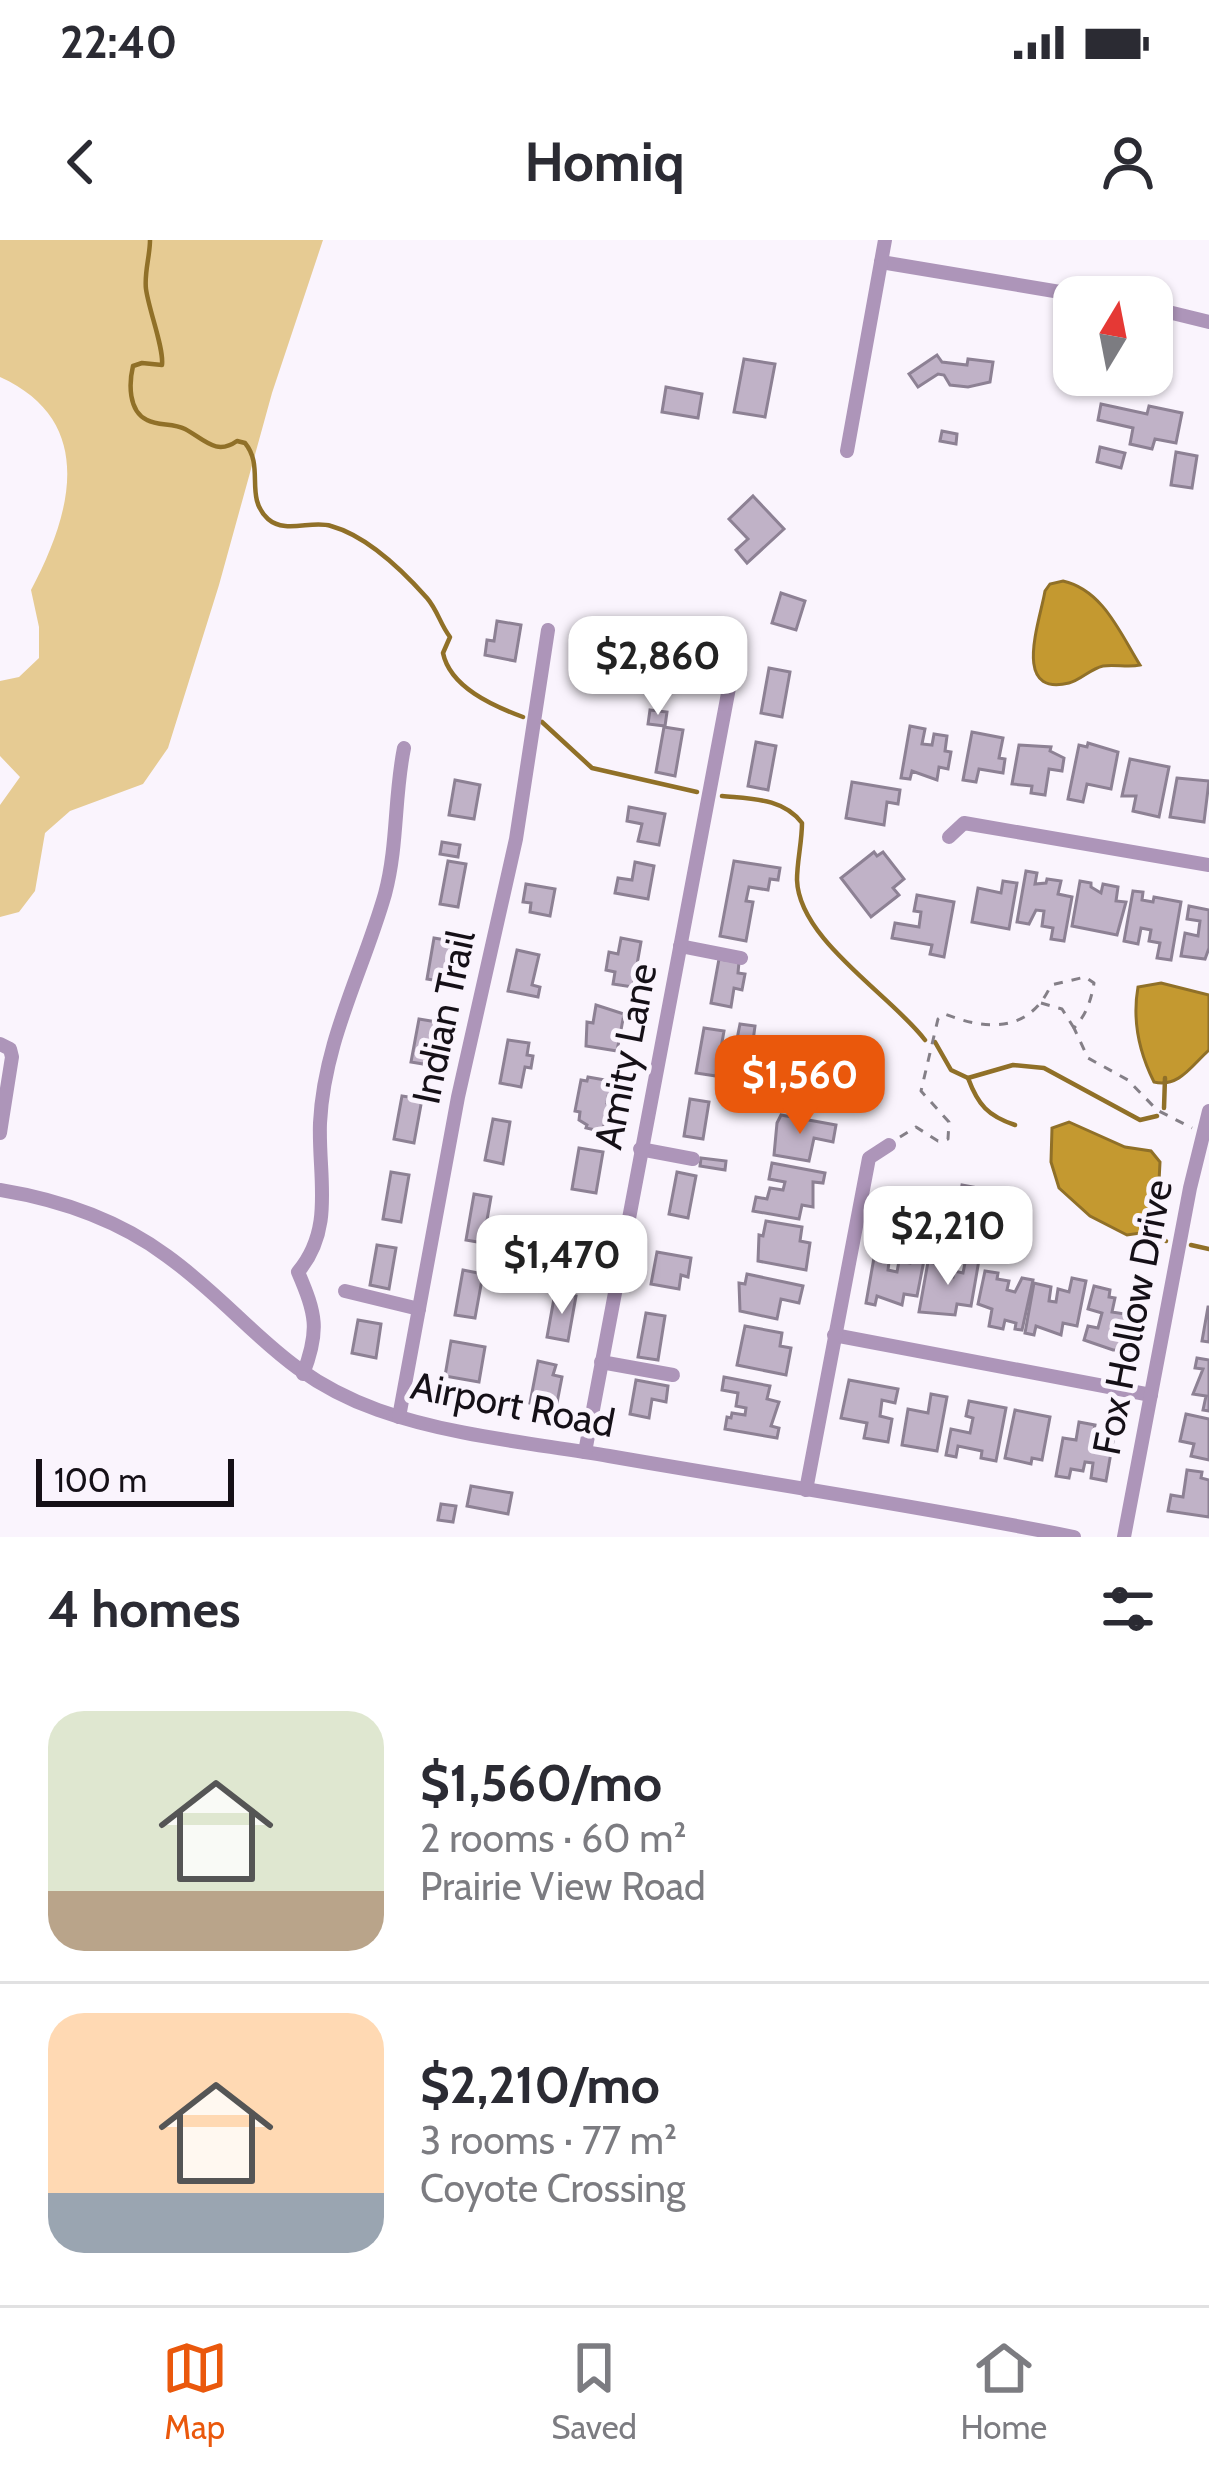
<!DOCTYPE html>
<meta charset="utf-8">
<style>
body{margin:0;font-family:Cabin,sans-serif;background:#f7f7f7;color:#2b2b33;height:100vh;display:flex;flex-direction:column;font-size:45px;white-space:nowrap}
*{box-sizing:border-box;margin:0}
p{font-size:39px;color:#7c7c81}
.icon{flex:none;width:66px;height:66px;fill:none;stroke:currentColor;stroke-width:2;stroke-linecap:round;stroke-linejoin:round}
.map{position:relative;height:1297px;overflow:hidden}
.side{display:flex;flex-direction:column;background:#fff;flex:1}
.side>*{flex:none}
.needle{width:78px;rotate:10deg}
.buttons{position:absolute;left:1053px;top:36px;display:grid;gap:24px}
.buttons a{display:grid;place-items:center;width:120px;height:120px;border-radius:24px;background:#fff;box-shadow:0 3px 9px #0004;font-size:60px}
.scale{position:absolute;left:36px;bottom:30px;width:198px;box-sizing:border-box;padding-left:12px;border:6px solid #151017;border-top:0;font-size:33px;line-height:42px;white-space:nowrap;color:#151017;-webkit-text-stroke:9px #faf4fd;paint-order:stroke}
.price{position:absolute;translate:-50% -102px;padding:0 27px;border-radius:24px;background:#fff;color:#222;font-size:39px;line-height:78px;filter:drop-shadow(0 3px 6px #0008)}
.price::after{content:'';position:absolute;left:50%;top:72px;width:36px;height:27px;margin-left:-18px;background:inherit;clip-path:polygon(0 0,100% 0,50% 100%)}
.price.on{background:#ea580c;color:#fff}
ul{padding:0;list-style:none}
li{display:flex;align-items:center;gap:36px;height:300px;padding:0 48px}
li+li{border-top:3px solid #e1e1e2}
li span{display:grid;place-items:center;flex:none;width:336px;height:240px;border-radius:36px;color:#555}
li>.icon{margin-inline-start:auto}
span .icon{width:144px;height:144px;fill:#fffc;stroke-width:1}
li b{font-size:51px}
h2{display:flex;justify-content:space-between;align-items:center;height:144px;padding:0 48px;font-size:51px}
.status{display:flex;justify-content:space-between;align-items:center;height:84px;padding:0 60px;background:#fff;direction:ltr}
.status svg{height:33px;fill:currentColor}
header{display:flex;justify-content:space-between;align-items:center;height:156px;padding:0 48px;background:#fff;font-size:54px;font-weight:700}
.dock{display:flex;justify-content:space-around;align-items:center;height:168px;border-top:3px solid #e1e1e2;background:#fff;font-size:33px;color:#7c7c81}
.dock a{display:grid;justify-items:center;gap:6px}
.dock .on{color:#ea580c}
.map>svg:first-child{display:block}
.green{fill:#e6cb93}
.water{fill:#c49930;stroke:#907028;stroke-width:3}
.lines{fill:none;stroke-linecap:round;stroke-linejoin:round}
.stream{stroke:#907028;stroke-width:4.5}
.building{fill:#c0b2c7;stroke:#8d8194;stroke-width:3}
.path{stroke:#847f87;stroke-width:3;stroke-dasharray:9 9;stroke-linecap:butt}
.minor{stroke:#ad95b9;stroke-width:14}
.labels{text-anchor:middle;stroke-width:10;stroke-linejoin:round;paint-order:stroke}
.street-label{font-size:39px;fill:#151017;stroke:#faf4fd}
</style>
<div class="status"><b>22:40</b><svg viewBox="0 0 49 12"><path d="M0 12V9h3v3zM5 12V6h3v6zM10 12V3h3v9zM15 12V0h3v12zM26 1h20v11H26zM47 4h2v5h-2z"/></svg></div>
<header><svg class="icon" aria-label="back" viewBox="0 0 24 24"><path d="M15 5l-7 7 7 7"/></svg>Homiq<svg class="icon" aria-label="person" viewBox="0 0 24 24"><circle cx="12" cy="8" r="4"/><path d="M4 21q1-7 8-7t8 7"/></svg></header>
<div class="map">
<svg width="1209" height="1297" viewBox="0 0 1209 1297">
<rect width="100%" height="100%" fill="#faf4fd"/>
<!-- green -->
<path class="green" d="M0 0H323L272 153 219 345 168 508 143 544 70 571 45 593 35 651 19 672 0 677V565L20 537 0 516V441L19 437 39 418V387L31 350C72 273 97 181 0 137Z"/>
<!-- water -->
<g class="water">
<path d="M1063 341C1103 350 1120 393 1140 425 1128 428 1116 424 1103 426 1090 429 1081 440 1069 443 1011 457 1040 381 1045 351L1050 344Z"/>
<path d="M1161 743 1209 755V810C1192 825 1179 848 1154 842 1139 812 1132 781 1138 747Z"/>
<polygon points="1069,882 1125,907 1151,911 1160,922 1158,961 1148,992 1127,995 1090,976 1059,948 1051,922 1052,888"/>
</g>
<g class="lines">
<!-- stream -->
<g class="stream">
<path d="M150 0C150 16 144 33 146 49 149 71 164 108 162 125L142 123 133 126C129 143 128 171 147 180 158 186 173 183 185 189 204 199 216 216 237 201L245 203C265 227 244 257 268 279 285 294 312 280 331 286 367 296 403 331 427 358 438 371 440 384 450 397L443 413C450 447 493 466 523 477"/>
<polyline points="542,482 592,528 697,552"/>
<path d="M722 556C752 559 783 558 802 583 802 602 797 621 797 640 799 700 891 755 925 800"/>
<polyline points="935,802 951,830 968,838 1013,825 1044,828 1140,880 1157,876"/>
<path d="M968 838C978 865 988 876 1015 885"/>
<polyline points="1164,868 1165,838"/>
<polyline points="1144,991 1166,1001"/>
<polyline points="1191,1005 1209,1009"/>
</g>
</g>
<!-- building -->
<g class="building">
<polygon points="937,115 942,122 967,125 968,119 993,122 990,142 968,147 950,145 944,135 938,134 918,147 909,134"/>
<polygon points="744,119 775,124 765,177 734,172"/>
<polygon points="666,147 702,154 698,178 662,172"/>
<polygon points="1101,164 1147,174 1149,166 1182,173 1176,203 1155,199 1152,209 1130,204 1133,188 1098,180"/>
<polygon points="942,191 957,194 956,204 940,201"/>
<polygon points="1100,207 1125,213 1121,228 1097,222"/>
<polygon points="1176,212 1197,216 1192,248 1171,245"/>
<polygon points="753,256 784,289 747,323 736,310 748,299 729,279"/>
<polygon points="781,353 805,361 796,390 772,383"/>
<polygon points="497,381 521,385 515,421 485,415 487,400 494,401"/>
<polygon points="596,391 612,394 604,441 580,437 583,420 591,421"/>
<polygon points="679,407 693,410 691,418 698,419 693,444 658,438 661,422 668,424 670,412 678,413"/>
<polygon points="769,428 790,432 782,477 761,473"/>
<polygon points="650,470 667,472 665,486 648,484"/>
<polygon points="910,486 925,489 922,504 932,505 934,494 947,496 945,511 951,512 948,529 939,527 937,540 912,531 910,539 901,538"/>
<polygon points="664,487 683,490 675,536 656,532"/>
<polygon points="972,492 1003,498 999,518 1005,519 1003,533 979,529 976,542 963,540"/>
<polygon points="756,502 776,506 768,550 748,546"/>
<polygon points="1088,503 1118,512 1111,549 1087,544 1083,562 1068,559 1079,505 1087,507"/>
<polygon points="1019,505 1051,507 1050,511 1064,518 1062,531 1049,529 1045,555 1031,553 1032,546 1012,544"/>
<polygon points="1130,519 1169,527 1159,577 1133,571 1136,556 1122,556"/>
<polygon points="1177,538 1209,541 1204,582 1170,577"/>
<polygon points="455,540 480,545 474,579 449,575"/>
<polygon points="852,542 900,550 898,564 887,562 884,585 846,578"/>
<polygon points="629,567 665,574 659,605 638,601 642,584 627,581"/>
<polygon points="442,602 460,605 458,617 440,614"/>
<polygon points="874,612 877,616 883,612 904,639 893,648 899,655 871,677 841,638"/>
<polygon points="448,621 466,624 458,667 440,664"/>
<polygon points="734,621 780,628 778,640 770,639 768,650 749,647 746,661 753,662 746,701 720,696"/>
<polygon points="635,622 654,626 648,659 615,653 618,638 632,640"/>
<polygon points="1026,631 1037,633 1035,644 1046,643 1047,639 1061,641 1058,654 1072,657 1064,701 1051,699 1053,688 1042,686 1044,671 1036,670 1029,684 1017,682"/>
<polygon points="1003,641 1017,643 1009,689 972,682 978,648 1001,653"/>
<polygon points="1080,641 1091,643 1091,647 1101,653 1103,644 1118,647 1116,661 1126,662 1117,695 1072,686"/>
<polygon points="526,644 555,649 550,676 530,672 531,663 523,662"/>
<polygon points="1133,651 1143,652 1142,660 1153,662 1154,657 1181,662 1171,720 1157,718 1160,703 1149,701 1151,690 1141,688 1138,704 1124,701"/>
<polygon points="917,655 954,662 944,717 930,714 932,705 892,698 895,683 919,687 921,672 914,671"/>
<polygon points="1189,666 1209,670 1209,708 1205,719 1181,716 1185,693 1198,696 1200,681 1187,679"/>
<polygon points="434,698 452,701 445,742 427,739"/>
<polygon points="621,698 641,702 633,747 613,744 615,732 606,730 609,712 618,714"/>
<polygon points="517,710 539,715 532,745 540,747 538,757 508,751"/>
<polygon points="719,719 739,722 738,733 745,734 742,750 734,748 731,767 711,763"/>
<polygon points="596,765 624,774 617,811 586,806 587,782 593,783"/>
<polygon points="419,779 437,782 429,825 411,822"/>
<polygon points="740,784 755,786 753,801 737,799"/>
<polygon points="704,788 724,791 716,836 696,833"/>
<polygon points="508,800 529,803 527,815 533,816 531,828 525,827 521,847 500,843"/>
<polygon points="817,822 857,829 855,842 846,842 845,846 858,852 855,865 828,859 826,871 811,869 808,852"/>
<polygon points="588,837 622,843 618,859 608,857 607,863 612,864 609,879 600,891 586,888 587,885 579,880 580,872 575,871 581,840 587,841"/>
<polygon points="402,856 422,859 414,903 394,899"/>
<polygon points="690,859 709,862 703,899 684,896"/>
<polygon points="781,875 836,885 833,902 814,898 809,921 774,915 777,883"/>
<polygon points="493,879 510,882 503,924 485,920"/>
<polygon points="579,908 603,912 596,953 572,949"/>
<polygon points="701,918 726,921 725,930 700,926"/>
<polygon points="772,923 825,933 823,943 813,942 813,967 802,965 799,979 753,971 756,957 767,959 770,948 783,950 785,942 769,939"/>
<polygon points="391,932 409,935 401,982 383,979"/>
<polygon points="677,932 696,936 688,978 669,974"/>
<polygon points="962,945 983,949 979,973 971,972 971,994 925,986 927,976 934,978 935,968 929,967 931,951 960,956"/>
<polygon points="474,954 491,957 483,1003 466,1000"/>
<polygon points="564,981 590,985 582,1031 556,1026"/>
<polygon points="766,981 802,987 800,1001 810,1003 806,1030 758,1021 759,995 763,996"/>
<polygon points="377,1005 396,1008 389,1049 370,1045"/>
<polygon points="913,1008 926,1010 917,1056 904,1054 902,1065 877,1056 875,1065 866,1063 875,1012 890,1014 888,1030 897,1032 899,1021 910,1023"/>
<polygon points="657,1012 691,1018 688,1037 681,1035 679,1049 651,1044"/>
<polygon points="966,1018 979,1020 971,1066 957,1064 955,1075 919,1072 928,1022 946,1025 944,1035 953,1037 954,1031 963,1033"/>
<polygon points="463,1030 483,1034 475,1078 455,1075"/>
<polygon points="985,1031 998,1033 997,1039 1009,1041 1007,1050 1015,1052 1022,1038 1033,1040 1022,1090 1015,1089 1016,1083 1005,1080 1003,1089 989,1086 992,1069 978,1064"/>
<polygon points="747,1034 803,1046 799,1063 781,1059 777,1079 740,1071 739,1043 745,1044"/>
<polygon points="1072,1038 1086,1041 1077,1086 1063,1083 1061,1095 1036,1086 1034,1095 1025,1093 1034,1043 1051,1047 1049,1061 1056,1062 1058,1049 1069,1052"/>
<polygon points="1094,1046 1110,1050 1109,1057 1115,1058 1112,1072 1125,1074 1127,1083 1137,1085 1131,1110 1113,1110 1084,1100 1088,1086 1098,1088 1102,1073 1088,1069"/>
<polygon points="555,1053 576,1056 568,1101 547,1097"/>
<polygon points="1208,1067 1209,1067 1209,1102 1202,1101"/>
<polygon points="646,1073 665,1076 658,1120 638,1117"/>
<polygon points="358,1080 381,1084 376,1118 352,1113"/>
<polygon points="745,1086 782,1093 780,1106 791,1108 786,1135 737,1125"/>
<polygon points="451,1101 485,1107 479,1142 445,1136"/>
<polygon points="1197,1118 1209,1120 1209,1171 1203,1170 1206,1156 1193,1154 1203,1129 1195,1128"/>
<polygon points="538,1121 556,1125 553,1135 562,1137 556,1168 530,1163"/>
<polygon points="724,1137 770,1146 767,1159 779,1162 771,1186 779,1188 777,1198 725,1189 727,1177 731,1178 732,1173 745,1175 746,1168 736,1166 738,1153 722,1150"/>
<polygon points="636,1140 668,1146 666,1162 652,1159 649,1178 630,1174"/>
<polygon points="849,1140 898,1149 895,1163 882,1160 880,1176 892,1179 888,1202 864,1198 867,1183 841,1178"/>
<polygon points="931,1154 947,1157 937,1211 902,1205 908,1169 928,1173"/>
<polygon points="969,1161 1006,1168 996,1221 981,1218 982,1211 958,1206 956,1217 946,1215 951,1189 970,1193 973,1178 966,1176"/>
<polygon points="1015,1170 1050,1177 1042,1220 1032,1218 1031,1224 1005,1218"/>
<polygon points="1186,1174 1209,1179 1209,1220 1191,1216 1194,1204 1180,1201"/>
<polygon points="1079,1182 1095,1185 1093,1195 1103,1197 1105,1188 1115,1190 1106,1241 1091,1238 1093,1223 1085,1222 1083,1231 1071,1229 1069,1238 1056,1236 1063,1198 1076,1200"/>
<polygon points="1187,1230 1202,1232 1201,1238 1209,1240 1209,1277 1168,1271 1171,1255 1183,1257"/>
<polygon points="471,1246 512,1253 508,1274 467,1266"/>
<polygon points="441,1264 456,1266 453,1282 438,1280"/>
</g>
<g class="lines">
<!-- path -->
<g class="path">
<polyline points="1041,763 1062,769 1074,788"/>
<path d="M900 897 916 887 938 901 948 899 949 882 921 851 938 779 945 774C985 790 1029 794 1051 745L1085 737 1094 743C1091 761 1086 775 1074 788L1088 818 1128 840 1157 870 1192 888"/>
</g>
<!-- minor -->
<g class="minor">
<polyline points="881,22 1090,57"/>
<polyline points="1152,68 1209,82"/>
<polyline points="847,211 885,0"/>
<polyline points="949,597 964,583 1209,625"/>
<polyline points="680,706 741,718"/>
<polyline points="0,804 10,809 12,817 0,893"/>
<polyline points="640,909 693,919"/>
<path d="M0 950C61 960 117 979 167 1016 247 1074 277 1134 378 1170 451 1196 533 1203 609 1216 764 1243 920 1266 1074 1297"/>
<polyline points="345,1051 419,1069"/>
<polyline points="834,1095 1151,1155"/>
<polyline points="601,1122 673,1135"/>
<path d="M303 1134C320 1090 316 1074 298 1032 335 988 318 937 320 883 324 801 363 731 385 654 398 605 394 557 404 508"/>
<polyline points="399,1177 458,857 516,599 548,390"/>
<polyline points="585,1212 732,432"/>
<polyline points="806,1250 869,918 889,905"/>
<polyline points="1124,1297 1190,948 1209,871"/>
</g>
</g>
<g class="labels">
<!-- street labels -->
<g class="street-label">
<text transform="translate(443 777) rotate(-78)" y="14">Indian Trail</text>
<text transform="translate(625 816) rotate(-79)" y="14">Amity Lane</text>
<text transform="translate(1132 1077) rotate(-79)" y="14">Fox Hollow Drive</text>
<text transform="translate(513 1164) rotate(11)" y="14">Airport Road</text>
</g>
</g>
</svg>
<div class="buttons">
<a><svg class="needle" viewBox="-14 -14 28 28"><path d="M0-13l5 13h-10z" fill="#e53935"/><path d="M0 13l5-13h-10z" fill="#7c7c81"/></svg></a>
</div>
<div class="scale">100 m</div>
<b class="price" style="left:658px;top:478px">$2,860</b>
<b class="price on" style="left:800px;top:897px">$1,560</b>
<b class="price" style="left:948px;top:1048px">$2,210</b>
<b class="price" style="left:562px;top:1077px">$1,470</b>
</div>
<section class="side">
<h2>4 homes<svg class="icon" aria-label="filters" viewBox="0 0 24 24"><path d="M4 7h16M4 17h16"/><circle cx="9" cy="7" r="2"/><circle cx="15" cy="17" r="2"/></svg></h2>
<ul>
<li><span style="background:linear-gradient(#dfe7d0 75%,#b9a48a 0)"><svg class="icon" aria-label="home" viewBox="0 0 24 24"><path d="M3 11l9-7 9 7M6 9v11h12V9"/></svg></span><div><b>$1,560/mo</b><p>2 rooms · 60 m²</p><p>Prairie View Road</p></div></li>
<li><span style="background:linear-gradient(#ffd9b3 75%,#9aa5b1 0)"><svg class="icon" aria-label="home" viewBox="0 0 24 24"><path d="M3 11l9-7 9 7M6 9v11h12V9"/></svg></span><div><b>$2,210/mo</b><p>3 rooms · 77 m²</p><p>Coyote Crossing</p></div></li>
</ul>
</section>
<nav class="dock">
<a class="on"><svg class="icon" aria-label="map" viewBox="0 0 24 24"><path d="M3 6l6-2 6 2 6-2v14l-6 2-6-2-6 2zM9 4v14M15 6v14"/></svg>Map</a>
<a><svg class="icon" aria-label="saved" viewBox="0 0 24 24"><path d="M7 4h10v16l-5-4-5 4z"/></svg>Saved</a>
<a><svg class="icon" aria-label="home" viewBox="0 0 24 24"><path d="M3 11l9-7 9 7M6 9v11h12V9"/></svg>Home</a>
</nav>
